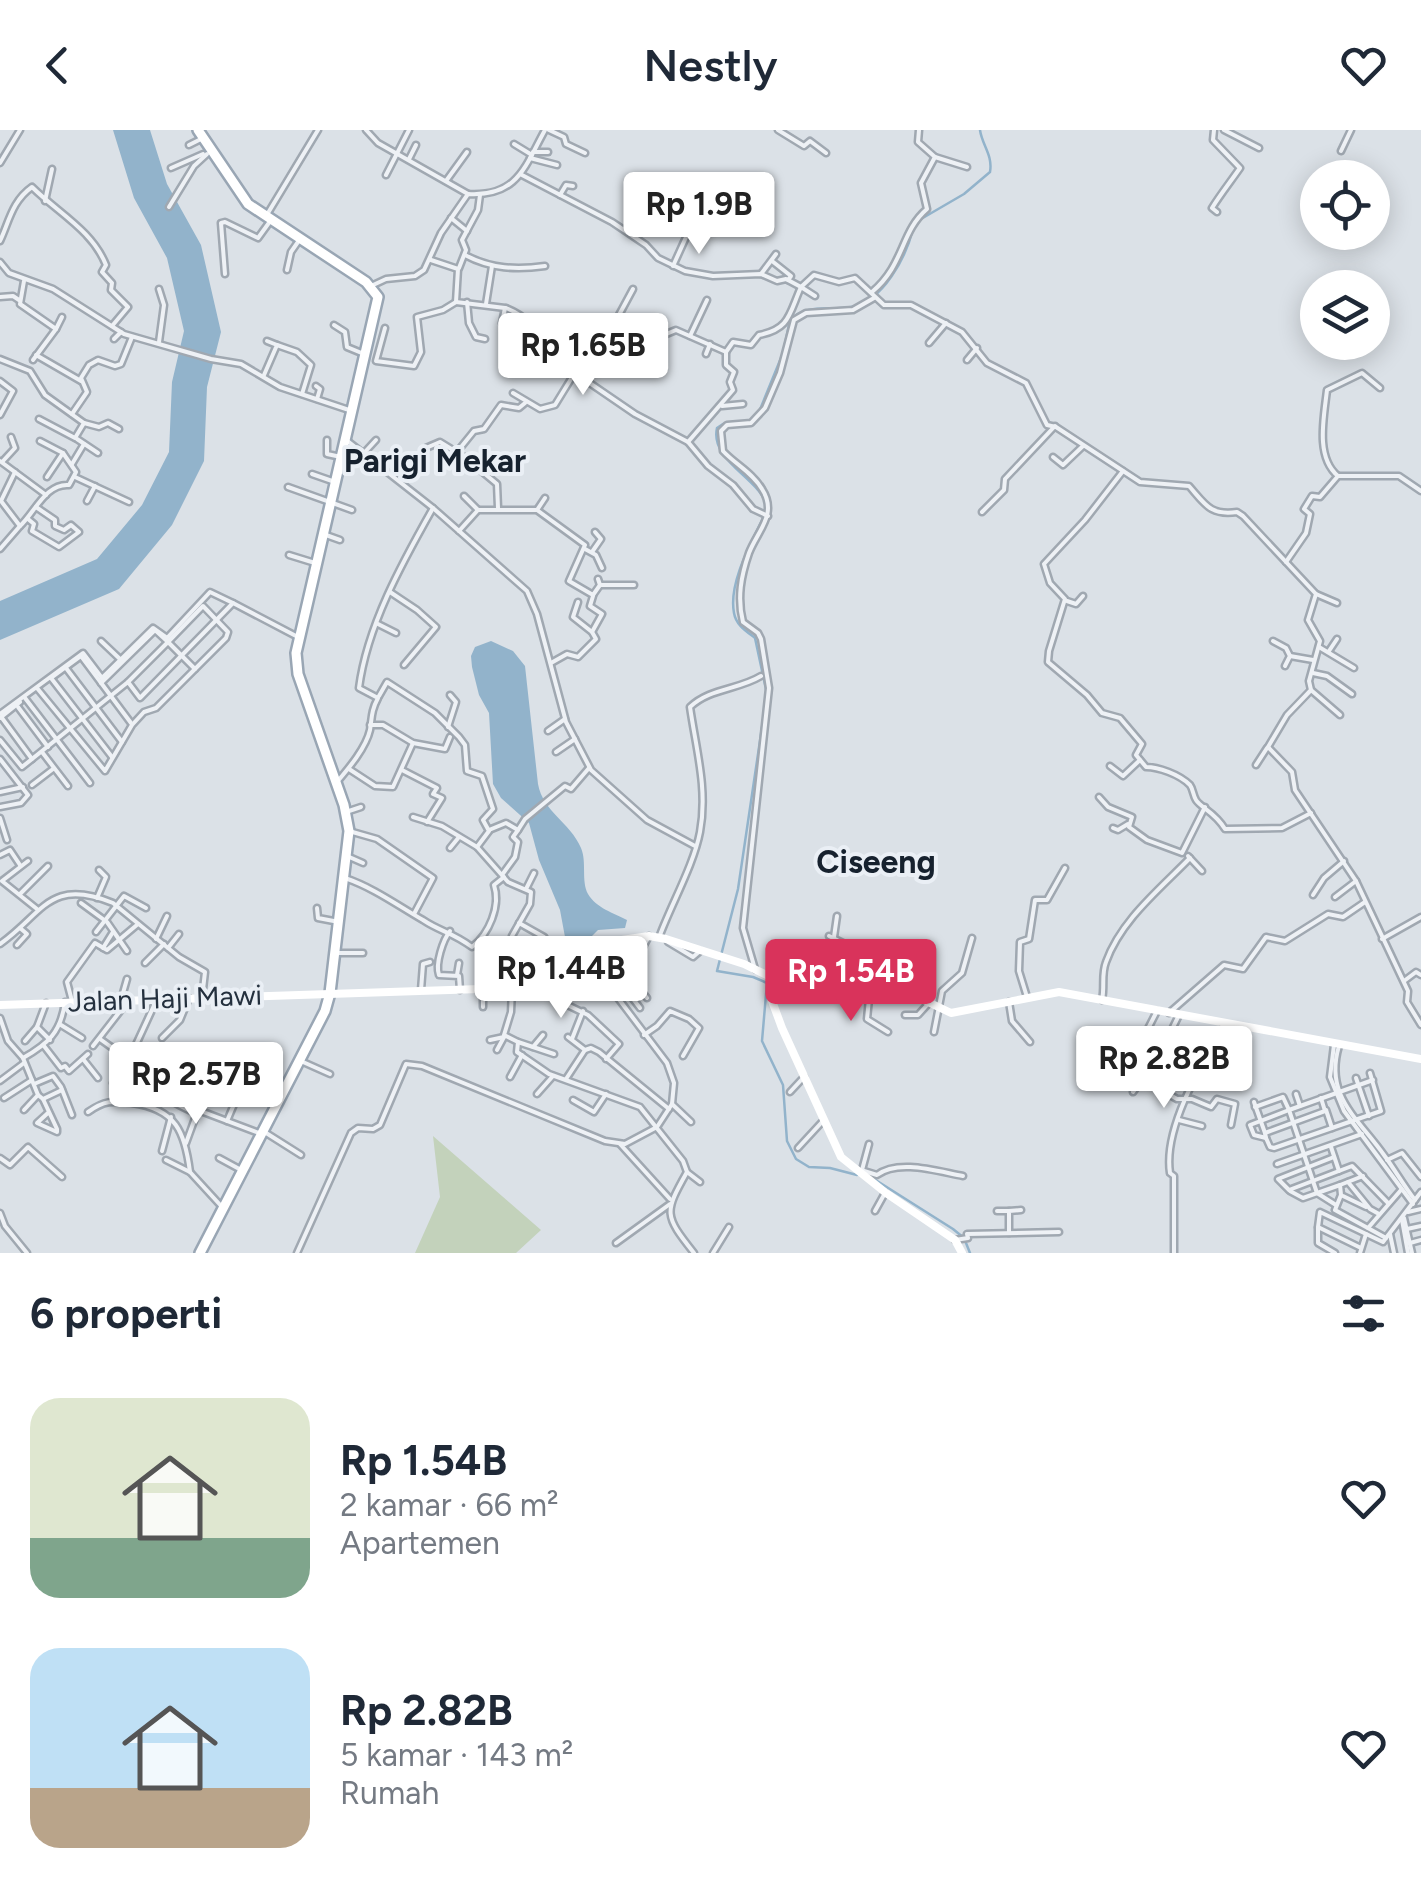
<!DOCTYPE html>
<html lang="id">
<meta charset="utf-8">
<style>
body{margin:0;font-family:Figtree,sans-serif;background:#f6f6f7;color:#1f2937;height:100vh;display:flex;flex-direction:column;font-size:38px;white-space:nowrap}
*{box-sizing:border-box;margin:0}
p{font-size:32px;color:#747a83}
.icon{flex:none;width:55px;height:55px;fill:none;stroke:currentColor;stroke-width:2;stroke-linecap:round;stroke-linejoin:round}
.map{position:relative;height:1123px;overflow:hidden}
.details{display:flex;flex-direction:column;background:#fff;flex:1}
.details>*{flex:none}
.controls{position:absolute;left:1300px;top:30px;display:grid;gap:20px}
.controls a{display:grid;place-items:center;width:90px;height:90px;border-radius:50%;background:#fff;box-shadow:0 5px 25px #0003;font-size:50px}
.price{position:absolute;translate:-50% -85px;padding:0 22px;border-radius:10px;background:#fff;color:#222;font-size:32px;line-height:65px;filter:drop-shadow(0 2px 5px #0008)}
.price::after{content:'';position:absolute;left:50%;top:60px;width:30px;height:22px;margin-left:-15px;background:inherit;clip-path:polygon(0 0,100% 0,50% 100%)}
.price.current{background:#d9335b;color:#fff}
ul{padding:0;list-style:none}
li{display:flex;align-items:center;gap:30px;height:250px;padding:0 30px}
li span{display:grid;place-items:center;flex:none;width:280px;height:200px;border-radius:30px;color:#555}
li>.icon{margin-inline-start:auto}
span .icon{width:120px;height:120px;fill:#fffc;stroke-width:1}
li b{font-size:42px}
h2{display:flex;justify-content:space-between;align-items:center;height:120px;padding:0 30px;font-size:42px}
header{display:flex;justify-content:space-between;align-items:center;height:130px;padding:0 30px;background:#fff;font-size:45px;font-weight:600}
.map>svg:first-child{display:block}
.green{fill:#c3d2bb}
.water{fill:#92b3cb}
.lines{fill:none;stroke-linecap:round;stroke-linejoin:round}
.stream{stroke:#92b3cb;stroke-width:2.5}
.street-casing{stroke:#a0a8b1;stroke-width:9}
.primary-casing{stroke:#99a6b4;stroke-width:14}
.street{stroke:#eef1f5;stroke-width:4}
.secondary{stroke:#fff;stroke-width:8}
.primary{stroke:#fff;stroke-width:9}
.labels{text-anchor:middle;stroke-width:8;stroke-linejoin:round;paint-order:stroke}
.street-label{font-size:28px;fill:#24303e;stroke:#eaeff5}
.quarter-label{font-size:32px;font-weight:bold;fill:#16212e;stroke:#eaeff5}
</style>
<header><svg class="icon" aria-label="back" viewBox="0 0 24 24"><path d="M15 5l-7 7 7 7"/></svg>Nestly<svg class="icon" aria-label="heart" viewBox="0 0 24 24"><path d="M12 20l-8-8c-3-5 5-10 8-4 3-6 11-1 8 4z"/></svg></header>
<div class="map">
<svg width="1421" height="1123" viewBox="0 0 1421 1123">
<rect width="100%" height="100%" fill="#dbe1e7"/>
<!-- green -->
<polygon class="green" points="433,1006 541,1100 516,1123 415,1123 440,1067"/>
<!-- water -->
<g class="water">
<polygon points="113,0 150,0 167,54 201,115 221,202 207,257 204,331 172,395 119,459 0,510 0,471 97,429 142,375 169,322 172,252 184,201 167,128 134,68"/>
<path d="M491 511 513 521 525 536 538 654C543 682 570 692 581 718 587 732 581 751 588 764 596 778 614 783 627 790L625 798 598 800 582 816 572 815 565 807 560 780 539 730 529 693 501 668 493 654 489 583 479 565 472 537 471 526 475 517Z"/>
</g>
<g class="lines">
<!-- stream -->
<g class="stream">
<path d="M921 89 964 64 990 42C993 25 982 15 980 0"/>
<path d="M759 282 783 223 790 190C807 173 829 181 851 177 883 172 906 127 913 99"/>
<path d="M735 293 723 294 717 298C710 329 754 346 765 371"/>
<path d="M765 384C753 410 728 452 734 483 736 495 746 501 755 508L767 564"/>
<polyline points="765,577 738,759 717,841 753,847 767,853 762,911 783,955 787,1011 796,1029 809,1037 830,1038 857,1045"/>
<polyline points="874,1049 953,1099 964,1108 970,1123"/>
</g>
<defs>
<g id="street">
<polyline points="366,0 378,13 468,64"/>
<polyline points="549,0 564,7 566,14 585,23"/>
<polyline points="778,0 804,16 810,11 826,23"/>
<path d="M1214 0 1213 10 1240 38C1231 51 1220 65 1212 78L1217 82"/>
<polyline points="1224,0 1259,18"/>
<polyline points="514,14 532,25"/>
<polyline points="189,15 203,8"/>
<polyline points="1341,21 1351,0"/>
<polyline points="533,22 548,22"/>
<polyline points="935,27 967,37"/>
<polyline points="530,28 557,35"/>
<polyline points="409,29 416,15"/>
<polyline points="0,33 20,0"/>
<polyline points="171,38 203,24"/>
<polyline points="386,45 409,0"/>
<path d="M522 45 612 92 646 115 658 128 685 141 713 146 761 144 777 151 786 149 801 157 814 145 839 152 855 148 884 175H911L962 202 987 233 1026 253 1047 295 1056 297 1140 352 1189 356C1205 374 1210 386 1237 382L1243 386 1316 464 1308 490 1320 511 1309 551 1311 560 1287 585 1268 617 1292 642 1295 660 1356 751 1408 861 1407 872 1421 895"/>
<polyline points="446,51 467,22"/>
<polyline points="560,65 566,55 573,56"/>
<polyline points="45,71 52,39"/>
<polyline points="169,77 194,36 207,24"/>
<polyline points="268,83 318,0"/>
<polyline points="451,88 467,101"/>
<path d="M0 111C9 92 12 71 32 57 58 83 92 100 106 135L102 142 112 153 111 160 128 177 112 196"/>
<path d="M465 125C491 139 517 140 545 136"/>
<polyline points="431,130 458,139 456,172 505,178 502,193 635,284 688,312 708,336 733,355 753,379 768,386"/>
<polyline points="772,131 791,146 788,150"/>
<polyline points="0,132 9,143 53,159 124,204 211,229 241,234 280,257 352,281"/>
<polyline points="673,136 697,83"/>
<polyline points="459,138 466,120 462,110 478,80 480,65"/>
<polyline points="287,140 291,122 300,109"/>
<polyline points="225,144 221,93 225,92 258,108 271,90"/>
<polyline points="761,144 776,124"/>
<polyline points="24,151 20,174 56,199 62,187"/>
<path d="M371 156 386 149 415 146 424 140 441 103 468 64C518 67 525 36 545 0"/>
<polyline points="159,159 164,175 159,212"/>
<path d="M872 162C905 134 900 102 927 79L921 53 935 27 918 12 919 0"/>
<polyline points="0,167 13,166 19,170"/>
<polyline points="467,172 469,193 476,207 485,209"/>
<polyline points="486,174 492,136"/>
<path d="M506 178C524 185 542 200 543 221"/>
<polyline points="619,185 633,159"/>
<polyline points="334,195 345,202 347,217 364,224"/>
<polyline points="558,196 590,218"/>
<polyline points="385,198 376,231 414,236 421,222 417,187 443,180 456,172"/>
<polyline points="690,206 707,170"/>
<polyline points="114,209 121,202"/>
<polyline points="929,213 946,193"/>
<polyline points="277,215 297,222 311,235 302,264"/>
<polyline points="706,224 710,214"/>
<polyline points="36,225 81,251"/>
<polyline points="0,229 30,241 45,265 84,293 75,308 39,289"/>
<polyline points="33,230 56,199"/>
<polyline points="967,230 977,218"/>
<polyline points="264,245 277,215 267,211"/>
<polyline points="0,251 13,261 0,285"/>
<polyline points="316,256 320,259 317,269"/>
<path d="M513 263 540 279 555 275 590 218 619 186 659 207 676 200 726 222 733 212 751 215 759 205C790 199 789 184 801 157L815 166"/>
<polyline points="722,276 743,274"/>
<polyline points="72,284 87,262 81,248 89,235 98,230 115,236 121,234 132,207"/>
<polyline points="84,293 99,297 108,293 119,299"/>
<polyline points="77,309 98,323"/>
<polyline points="345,309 433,378 527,461 537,484 566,592 591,640 647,690 695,716"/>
<polyline points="327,310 327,324 341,327"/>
<polyline points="688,312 733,260 730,252 734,242 726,235 726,222"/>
<polyline points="426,318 440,312 466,328 497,354 498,378"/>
<polyline points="457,322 474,301 484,299 501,275 519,278 525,273"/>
<polyline points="364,323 376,310"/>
<polyline points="1053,327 1063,335 1083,316"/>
<polyline points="0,331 46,365"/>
<polyline points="3,331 15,318 11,307"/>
<polyline points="72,334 84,314"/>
<path d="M1123 341 1085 390 1044 434 1050 453 1065 469 1049 521 1048 532 1087 565 1102 583 1120 588 1142 614 1136 625 1146 637C1158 637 1179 644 1190 655 1193 659 1193 665 1196 670 1201 678 1215 682 1225 699L1282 698 1311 683"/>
<polyline points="312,344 335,352"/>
<path d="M1338 346C1315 327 1324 287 1327 260L1362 243 1380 258"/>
<polyline points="47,347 63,323"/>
<polyline points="75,347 129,372"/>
<polyline points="288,357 352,380"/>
<polyline points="464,366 478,380"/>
<polyline points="87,371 95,356"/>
<polyline points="537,380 545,368"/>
<polyline points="982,382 1004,360 1005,349 1055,296"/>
<polyline points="28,389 34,394 32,401 59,417 79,402 71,395 64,400 55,396 55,390 36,377"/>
<path d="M20 396C35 382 46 353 69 355L76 342 63 323 40 311"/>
<polyline points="459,401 478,380 537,380 585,415 569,451 593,465 600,455 598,449"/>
<polyline points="326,405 340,410"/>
<polyline points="0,419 20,396 1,371 15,342"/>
<polyline points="585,419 596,425 602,438"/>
<polyline points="592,422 601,409 595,402"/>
<polyline points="289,425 315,433"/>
<polyline points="1286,432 1306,403 1310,384 1304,379 1312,366 1320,367 1338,346 1399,346 1421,361"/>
<polyline points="600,455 634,455"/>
<polyline points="390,462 417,480 436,497 404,535"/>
<polyline points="1316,464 1337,473"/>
<polyline points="1067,471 1076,474 1083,466"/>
<polyline points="378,494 396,503"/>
<polyline points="592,502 602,484 590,476 593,466"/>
<polyline points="101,511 121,530"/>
<polyline points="1273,511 1286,518 1290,526 1285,536"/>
<polyline points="1319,517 1354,538"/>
<polyline points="1329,521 1337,509"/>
<polyline points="1290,526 1313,530"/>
<polyline points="551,533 567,524 578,527 596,509 592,502 573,487 578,472"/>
<polyline points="66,538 122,612"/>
<polyline points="1313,543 1327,546 1352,564"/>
<polyline points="51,548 81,526 131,593"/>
<polyline points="51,548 112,627"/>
<polyline points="128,552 168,512 195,539"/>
<polyline points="37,558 105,641 132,595 144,582 156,578 226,508 228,502 203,476 168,512 155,500 101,553"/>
<polyline points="1311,560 1340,585"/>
<polyline points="379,566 387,552 435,583 459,607 465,615 467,641 482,646 493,679 483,690 489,701 477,717"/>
<polyline points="25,568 90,653"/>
<polyline points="18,577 48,617"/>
<polyline points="0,584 83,523 102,548 153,498 167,508 210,462 233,473"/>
<polyline points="0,588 20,572"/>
<polyline points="2,588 32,629"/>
<polyline points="370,595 383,595 413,613 445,619 450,607"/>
<polyline points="448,597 456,572 450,565"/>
<polyline points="548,601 565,589"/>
<polyline points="0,610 22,637 128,552 140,568 233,473 296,506"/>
<polyline points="42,622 68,656"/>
<polyline points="556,622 575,609"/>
<polyline points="0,629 28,665 21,673 0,677"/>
<polyline points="1256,635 1267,618"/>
<polyline points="1110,636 1123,646 1140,630"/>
<polyline points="349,639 375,656 393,657 413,613"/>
<polyline points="402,640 437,658 433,664 442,668 427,692"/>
<path d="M337 652C348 639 366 618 370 600 372 588 371 581 378 568L359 558C367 496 402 433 433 378"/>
<polyline points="32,655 53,639"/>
<polyline points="0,662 23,657"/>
<polyline points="1099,667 1108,677 1132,687 1129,697 1147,710 1182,723 1205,677"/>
<polyline points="346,682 361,677"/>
<polyline points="413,687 442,696 477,717 508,752 531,762 530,774 512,806 504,858"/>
<polyline points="0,688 7,710"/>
<polyline points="1113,698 1118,700 1128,694"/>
<polyline points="489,700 506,693 518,700 525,689 565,656 571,659 589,638"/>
<polyline points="349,701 377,709 433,748 414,784"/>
<polyline points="450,718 459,707"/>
<polyline points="0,725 10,720 20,735"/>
<polyline points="347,726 363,733"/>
<polyline points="1188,726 1202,741"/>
<polyline points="28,731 2,751 37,779"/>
<polyline points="502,745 515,727 518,712 513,707 518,700"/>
<path d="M345 748C374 758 397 775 423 790 441 802 452 802 472 817 489 804 501 776 494 755L504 747"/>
<polyline points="526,759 534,743"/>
<polyline points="20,764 48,736"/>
<polyline points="1313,765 1324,748 1344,731"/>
<polyline points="1335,767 1356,751"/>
<polyline points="97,768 106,747 99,740"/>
<polyline points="81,773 107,792 127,821"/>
<polyline points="317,778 318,788 339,792"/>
<polyline points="519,793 544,807 540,815 546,836"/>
<path d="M450 801C443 810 435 834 439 845L459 846 460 860"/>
<polyline points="96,802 124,766 146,778"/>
<path d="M660 805C672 773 694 734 700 702 708 659 696 619 690 577 710 558 738 560 761 546"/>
<polyline points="829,806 845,814 844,859"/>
<polyline points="834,807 837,786"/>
<polyline points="156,809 167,786"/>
<polyline points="1382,809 1421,787"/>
<polyline points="668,812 693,827 700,821"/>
<path d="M0 814C43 784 49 747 113 773L179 827 205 842 202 868"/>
<polyline points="17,815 27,804 20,798"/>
<polyline points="103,818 113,802"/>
<polyline points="168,818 179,804"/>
<polyline points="338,823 363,823"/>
<polyline points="145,833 164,814"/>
<path d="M755 839 743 798 769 558 761 509 758 503 743 492C737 468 741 446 749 423 758 400 778 384 762 359 753 343 735 334 723 321L721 301 727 295 751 293 765 278 780 243 794 190 806 183 853 180 874 168"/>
<polyline points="614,844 640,878"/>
<polyline points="457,845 459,833"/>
<polyline points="550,850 546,836 565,828"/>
<polyline points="1404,851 1416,842 1421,845"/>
<polyline points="622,853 635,853 639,850 641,821 649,806"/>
<polyline points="635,853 647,868"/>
<polyline points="547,855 557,870 588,885 619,914 606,929"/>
<polyline points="483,859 483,877"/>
<path d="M512 859 511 882 504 905 518 912 517 922 549 944 640 977 683 1031 687 1042C664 1083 664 1085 694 1123"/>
<polyline points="870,859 867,889 888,902"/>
<polyline points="421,860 423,834 430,832"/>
<polyline points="1027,867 1019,841 1020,812 1029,809 1035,770 1047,770 1065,738"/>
<polyline points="121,870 127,849"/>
<path d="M1102 870C1105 856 1101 845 1106 832 1121 790 1160 759 1190 728"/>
<polyline points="72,871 67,852 95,813 107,820 138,794"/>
<polyline points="1009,872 1012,891 1030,912"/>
<polyline points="1169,883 1224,835 1243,839 1266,807 1285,811 1328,784 1343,787 1365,772"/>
<polyline points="905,885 918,885 928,874"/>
<polyline points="0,888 8,911 23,928 38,965"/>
<polyline points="61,895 82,908"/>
<polyline points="37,897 50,910"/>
<polyline points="934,902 942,861 962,843 972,808"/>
<polyline points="644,905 657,896 670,881 689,889 699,898 683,926"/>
<polyline points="1115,906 1138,917"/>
<polyline points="568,907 585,920 591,918 599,922 669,979"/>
<polyline points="162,908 180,890 189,868"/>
<polyline points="100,909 132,932"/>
<polyline points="572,909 583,881"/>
<polyline points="490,910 504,907"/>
<polyline points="25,911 37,897 46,873"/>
<polyline points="518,912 554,924"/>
<polyline points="1334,915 1330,947 1344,981 1413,1074"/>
<polyline points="44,916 61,938 65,936 69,941 88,924"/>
<polyline points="93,916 128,871"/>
<path d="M1339 916C1324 966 1358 988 1384 1025 1395 1040 1404 1056 1415 1070"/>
<polyline points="533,917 543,905"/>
<polyline points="497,920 504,907"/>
<path d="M23 928C48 914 61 902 65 872"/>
<polyline points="83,929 98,948"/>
<polyline points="154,932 138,924 134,919 157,869"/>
<polyline points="303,932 330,944"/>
<polyline points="1125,932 1131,932 1157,881"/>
<polyline points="510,947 522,925"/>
<polyline points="1356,948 1369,986"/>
<polyline points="566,949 585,920"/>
<polyline points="138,950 146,928"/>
<polyline points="1144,950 1177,969 1192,969 1211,977 1217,969 1235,974 1231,995"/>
<polyline points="0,951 24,933"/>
<path d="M113 953 121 943C148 954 169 973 196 983"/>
<polyline points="34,954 53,946 61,957 72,985"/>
<polyline points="790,962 804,947"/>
<polyline points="1133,962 1159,926 1179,885"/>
<polyline points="537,964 553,946"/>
<polyline points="1296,964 1300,976"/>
<polyline points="4,968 32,950"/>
<polyline points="43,969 57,999 57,1002 37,993 49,982"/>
<polyline points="573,970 594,982 606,964"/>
<polyline points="1254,972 1265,1003"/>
<polyline points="672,974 691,992"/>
<polyline points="1255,977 1283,967 1289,980 1250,995 1254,1005 1266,1008 1265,1003 1325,981 1321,968"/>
<polyline points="24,980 38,965 43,969 62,960"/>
<polyline points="201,980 211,950"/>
<polyline points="1326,980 1332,998"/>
<path d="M88 982C105 970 112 971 132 973 176 979 185 1002 190 1042"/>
<polyline points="1179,990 1202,996"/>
<polyline points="227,991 245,948"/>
<polyline points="263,1001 301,1025"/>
<polyline points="1266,1008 1270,1017 1274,1018 1381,981 1370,943"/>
<polyline points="186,1013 198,980 259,1003"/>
<polyline points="620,1014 670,1069"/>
<polyline points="1331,1017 1339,1041"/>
<polyline points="798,1018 822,992"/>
<polyline points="162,1021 171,987"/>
<polyline points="1334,1027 1278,1049 1289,1060 1352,1036 1388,1073"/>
<polyline points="0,1028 10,1035 28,1017 62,1047"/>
<polyline points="219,1028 243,1041"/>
<polyline points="166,1030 190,1042 223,1078"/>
<polyline points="1387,1030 1402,1023 1421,1047"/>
<polyline points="1277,1034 1362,1004"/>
<polyline points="862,1040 869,1014"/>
<path d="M864 1041 877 1045C898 1029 936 1041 963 1046"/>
<polyline points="687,1042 700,1052"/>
<polyline points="1363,1046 1340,1055 1341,1065 1335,1080 1386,1108 1421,1062"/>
<polyline points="1348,1052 1370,1079 1379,1084"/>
<polyline points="1290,1061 1303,1068 1340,1055"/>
<polyline points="1343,1066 1366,1077"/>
<polyline points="1336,1075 1317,1063 1289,980 1373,950"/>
<polyline points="875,1081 885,1063"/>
<polyline points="997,1081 1009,1081"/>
<polyline points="1408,1082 1421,1079"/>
<polyline points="0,1083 5,1096 27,1123"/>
<polyline points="1404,1088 1412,1123"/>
<polyline points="1402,1090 1408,1123"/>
<polyline points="1318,1098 1318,1113 1335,1123"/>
<polyline points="1368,1098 1401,1060"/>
<polyline points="1407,1099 1421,1096"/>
<polyline points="1009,1103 1009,1081 1021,1080"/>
<polyline points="1390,1104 1394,1123"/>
<polyline points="955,1110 968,1108 967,1104 1059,1102"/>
<polyline points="616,1113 670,1074"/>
<polyline points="1410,1113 1421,1110"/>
<polyline points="1361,1118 1318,1097 1320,1082 1383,1112 1386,1108"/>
<polyline points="297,1123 351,1003 358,998 373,999 380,995 406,934 422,936 605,1011 625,1014 657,997 672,974 674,953 667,933 590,831"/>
<polyline points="713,1123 729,1097"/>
<path d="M1174 1123V1046L1170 1043C1163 997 1203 932 1225 894"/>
<polyline points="1360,1123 1366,1104"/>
</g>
<polyline id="primary" points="198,0 248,74 366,152 378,167 296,523 298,544 344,675 349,701 330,863 325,881 200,1123"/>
</defs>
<!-- street casing -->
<use href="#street" class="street-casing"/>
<!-- primary casing -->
<use href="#primary" class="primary-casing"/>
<!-- street -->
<use href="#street" class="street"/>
<!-- secondary -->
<g class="secondary">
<polyline points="773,849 772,871 782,898 841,1027 886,1063 955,1110 962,1123"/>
<polyline points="0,875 539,857 566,847 615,811 649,806 666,809 744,834 791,857 903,860 951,883 1059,862 1421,929"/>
</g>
<!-- primary -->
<use href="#primary" class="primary"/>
</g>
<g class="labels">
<!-- street labels -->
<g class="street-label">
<text transform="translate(165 868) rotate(-2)" y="10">Jalan Haji Mawi</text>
</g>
<!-- quarter labels -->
<g class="quarter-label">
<text x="435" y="342">Parigi Mekar</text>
<text x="876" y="743">Ciseeng</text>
</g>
</g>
</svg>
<div class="controls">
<a><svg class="icon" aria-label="locate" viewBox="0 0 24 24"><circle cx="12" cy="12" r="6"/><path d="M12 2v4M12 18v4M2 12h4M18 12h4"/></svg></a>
<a><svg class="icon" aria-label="layers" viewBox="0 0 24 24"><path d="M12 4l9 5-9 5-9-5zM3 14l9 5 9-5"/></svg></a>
</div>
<b class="price" style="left:699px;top:127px">Rp 1.9B</b>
<b class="price" style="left:583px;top:268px">Rp 1.65B</b>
<b class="price" style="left:561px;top:891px">Rp 1.44B</b>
<b class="price current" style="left:851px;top:894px">Rp 1.54B</b>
<b class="price" style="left:1164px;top:981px">Rp 2.82B</b>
<b class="price" style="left:196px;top:997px">Rp 2.57B</b>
</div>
<section class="details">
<h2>6 properti<svg class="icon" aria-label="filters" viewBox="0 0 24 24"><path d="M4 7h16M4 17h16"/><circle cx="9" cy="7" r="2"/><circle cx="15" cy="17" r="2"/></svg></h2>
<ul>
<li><span style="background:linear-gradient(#dfe7d0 70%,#7fa58c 0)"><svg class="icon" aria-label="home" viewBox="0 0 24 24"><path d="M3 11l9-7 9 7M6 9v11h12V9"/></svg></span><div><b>Rp 1.54B</b><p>2 kamar · 66 m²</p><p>Apartemen</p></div><svg class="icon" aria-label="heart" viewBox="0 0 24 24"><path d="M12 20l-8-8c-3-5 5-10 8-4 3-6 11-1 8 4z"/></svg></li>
<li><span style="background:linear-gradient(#bfe0f5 70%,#b9a48a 0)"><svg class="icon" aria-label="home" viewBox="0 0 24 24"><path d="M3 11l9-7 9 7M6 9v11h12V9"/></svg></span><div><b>Rp 2.82B</b><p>5 kamar · 143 m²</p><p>Rumah</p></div><svg class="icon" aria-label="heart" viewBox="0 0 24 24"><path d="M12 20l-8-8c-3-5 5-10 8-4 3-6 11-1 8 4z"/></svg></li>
</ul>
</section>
